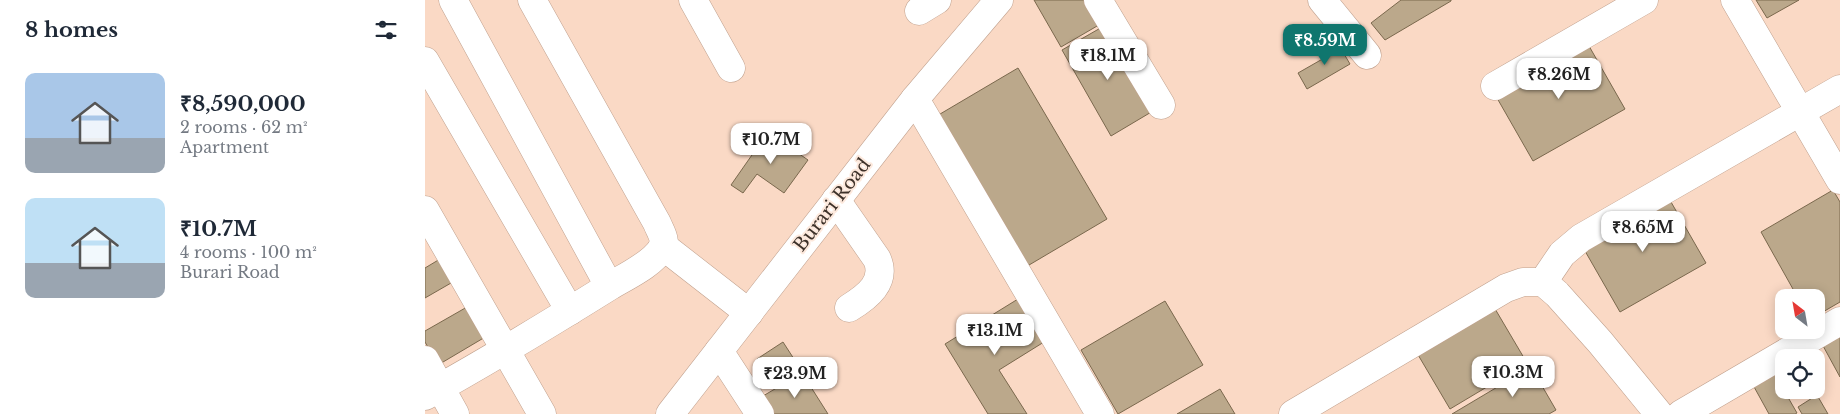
<!DOCTYPE html>
<meta charset="utf-8">
<style>
body{margin:0;font-family:"Libre Baskerville",serif;background:#f6f6f7;color:#1f2937;height:100vh;display:flex;flex-direction:column;font-size:19px;white-space:nowrap}
*{box-sizing:border-box;margin:0}
p{font-size:16px;color:#747a83}
.icon{flex:none;width:28px;height:28px;fill:none;stroke:currentColor;stroke-width:2;stroke-linecap:round;stroke-linejoin:round}
.map{position:relative;flex:1;overflow:hidden}
.panel{display:flex;flex-direction:column;background:#fff;width:425px}
.panel>*{flex:none}
.needle{width:32px;rotate:329deg}
.fabs{position:absolute;left:1350px;top:289px;display:grid;gap:10px}
.fabs a{display:grid;place-items:center;width:50px;height:50px;border-radius:10px;background:#fff;box-shadow:0 2px 12px #0003;font-size:25px}
.price{position:absolute;translate:-50% -42px;padding:0 11px;border-radius:10px;background:#fff;color:#222;font-size:16px;line-height:32px;filter:drop-shadow(0 1px 2px #0008)}
.price::after{content:'';position:absolute;left:50%;top:30px;width:15px;height:11px;margin-left:-8px;background:inherit;clip-path:polygon(0 0,100% 0,50% 100%)}
.price.current{background:#0f766e;color:#fff}
ul{padding:0;list-style:none}
li{display:flex;align-items:center;gap:15px;height:125px;padding:0 25px}
li span{display:grid;place-items:center;flex:none;width:140px;height:100px;border-radius:10px;color:#555}
li>.icon{margin-inline-start:auto}
span .icon{width:60px;height:60px;fill:#fffc;stroke-width:1}
li b{font-size:21px}
h2{display:flex;justify-content:space-between;align-items:center;height:60px;padding:0 25px;font-size:21px}
main{display:flex;flex:1;min-height:0}
.map>svg:first-child{display:block}
.building{fill:#bba88b;stroke:#7a684d}
.lines{fill:none;stroke-linecap:round;stroke-linejoin:round}
.minor-casing{stroke:#c0a18e;stroke-width:29}
.major-casing{stroke:#c0a18e;stroke-width:29}
.minor{stroke:#fff;stroke-width:28}
.major{stroke:#fff;stroke-width:28}
.labels{text-anchor:middle;stroke-width:4;stroke-linejoin:round;paint-order:stroke}
.street-label{font-size:18px;fill:#3e322a;stroke:#fde9dd}
</style>
<main>
<section class="panel">
<h2>8 homes<svg class="icon" aria-label="filters" viewBox="0 0 24 24"><path d="M4 7h16M4 17h16"/><circle cx="9" cy="7" r="2"/><circle cx="15" cy="17" r="2"/></svg></h2>
<ul>
<li><span style="background:linear-gradient(#a9c7e8 65%,#9aa5b1 0)"><svg class="icon" aria-label="home" viewBox="0 0 24 24"><path d="M3 11l9-7 9 7M6 9v11h12V9"/></svg></span><div><b>₹8,590,000</b><p>2 rooms · 62 m²</p><p>Apartment</p></div></li>
<li><span style="background:linear-gradient(#bfe0f5 65%,#9aa5b1 0)"><svg class="icon" aria-label="home" viewBox="0 0 24 24"><path d="M3 11l9-7 9 7M6 9v11h12V9"/></svg></span><div><b>₹10.7M</b><p>4 rooms · 100 m²</p><p>Burari Road</p></div></li>
</ul>
</section>
<div class="map">
<svg width="1415" height="414" viewBox="0 0 1415 414">
<rect width="100%" height="100%" fill="#fad9c5"/>
<!-- building -->
<g class="building">
<polygon points="609,0 666,0 679,22 636,47"/>
<polygon points="976,0 1026,0 1026,1 960,40 946,23"/>
<polygon points="1331,0 1374,0 1342,18"/>
<polygon points="679,26 728,111 686,136 637,50"/>
<polygon points="1160,39 1200,109 1108,161 1068,91"/>
<polygon points="912,42 925,64 882,89 873,73 901,57 897,51"/>
<polygon points="593,68 682,219 599,268 510,117"/>
<polygon points="343,132 383,160 359,193 332,174 318,193 306,185"/>
<polygon points="1408,190 1415,202 1415,302 1391,316 1391,298 1373,298 1336,232"/>
<polygon points="1242,195 1281,263 1195,312 1156,244"/>
<polygon points="20,256 33,279 0,298 0,268"/>
<polygon points="593,299 619,342 574,370 602,414 563,414 520,344"/>
<polygon points="740,301 778,365 693,414 656,350"/>
<polygon points="1066,302 1102,363 1025,409 989,348"/>
<polygon points="49,303 67,333 13,365 0,342 0,331"/>
<polygon points="1415,334 1415,377 1397,344"/>
<polygon points="358,342 369,359 343,375 332,359"/>
<polygon points="1106,367 1131,410 1124,414 1027,414"/>
<polygon points="377,373 403,414 349,414 338,396"/>
<polygon points="1349,373 1372,413 1370,414 1344,414 1328,385"/>
<polygon points="795,389 810,414 752,414"/>
<polygon points="1392,395 1403,414 1377,414 1373,407"/>
</g>
<g class="lines">
<defs>
<g id="minor">
<polyline points="28,0 184,286"/>
<polyline points="268,0 306,68"/>
<polyline points="673,0 736,105"/>
<polyline points="897,0 942,55"/>
<polyline points="1310,0 1415,180"/>
<polyline points="494,11 512,0"/>
<polyline points="0,61 145,311"/>
<polyline points="1070,86 1219,0"/>
<polyline points="490,99 675,414"/>
<path d="M411 200 452 259C462 282 442 297 424 308"/>
<polyline points="0,210 117,414"/>
<polyline points="238,246 324,313"/>
<polyline points="1118,282 1137,254 1156,238 1415,89"/>
<polyline points="294,351 335,414"/>
<polyline points="0,360 30,414"/>
<path d="M0 396C63 361 124 324 185 286 200 277 228 264 237 248 242 240 235 231 232 223L107 0"/>
<polyline points="868,414 1081,288 1098,282 1118,282 1132,294 1175,342 1234,414"/>
<polyline points="1256,414 1415,321"/>
</g>
<polyline id="major" points="245,414 490,99 574,0"/>
</defs>
<!-- minor casing -->
<use href="#minor" class="minor-casing"/>
<!-- major casing -->
<use href="#major" class="major-casing"/>
<!-- minor -->
<use href="#minor" class="minor"/>
<!-- major -->
<use href="#major" class="major"/>
</g>
<g class="labels">
<!-- street labels -->
<g class="street-label">
<text transform="translate(407 205) rotate(-52)" y="6">Burari Road</text>
</g>
</g>
</svg>
<div class="fabs">
<a><svg class="needle" viewBox="-14 -14 28 28"><path d="M0-13l5 13h-10z" fill="#e53935"/><path d="M0 13l5-13h-10z" fill="#747a83"/></svg></a>
<a><svg class="icon" aria-label="locate" viewBox="0 0 24 24"><circle cx="12" cy="12" r="6"/><path d="M12 2v4M12 18v4M2 12h4M18 12h4"/></svg></a>
</div>
<b class="price current" style="left:900px;top:66px">₹8.59M</b>
<b class="price" style="left:683px;top:81px">₹18.1M</b>
<b class="price" style="left:1134px;top:100px">₹8.26M</b>
<b class="price" style="left:346px;top:165px">₹10.7M</b>
<b class="price" style="left:1218px;top:253px">₹8.65M</b>
<b class="price" style="left:570px;top:356px">₹13.1M</b>
<b class="price" style="left:1088px;top:398px">₹10.3M</b>
<b class="price" style="left:370px;top:399px">₹23.9M</b>
</div>
</main>
